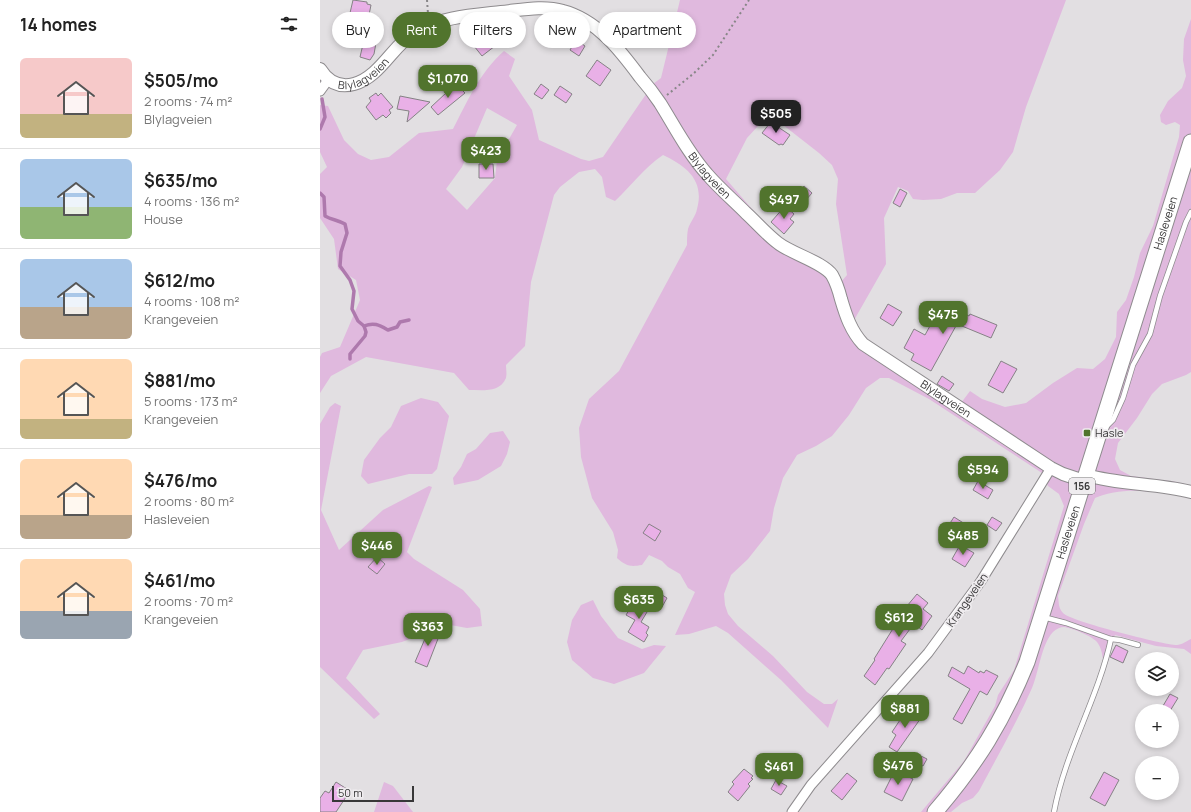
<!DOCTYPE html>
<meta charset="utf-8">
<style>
body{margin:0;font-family:Manrope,sans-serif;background:#f2f2f2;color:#222;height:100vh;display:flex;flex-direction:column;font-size:15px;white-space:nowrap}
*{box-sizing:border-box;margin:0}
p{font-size:13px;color:#767676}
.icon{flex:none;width:22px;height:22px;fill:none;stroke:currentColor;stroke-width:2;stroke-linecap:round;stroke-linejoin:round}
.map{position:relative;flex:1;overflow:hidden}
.details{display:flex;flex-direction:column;background:#fff;width:320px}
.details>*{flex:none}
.guide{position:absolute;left:12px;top:12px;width:380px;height:36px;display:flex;gap:8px}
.tools{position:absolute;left:815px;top:652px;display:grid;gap:8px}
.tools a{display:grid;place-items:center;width:44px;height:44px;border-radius:50%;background:#fff;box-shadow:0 2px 6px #0003;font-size:20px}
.scale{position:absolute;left:12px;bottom:10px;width:82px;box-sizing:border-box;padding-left:4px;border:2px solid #383738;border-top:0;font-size:11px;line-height:14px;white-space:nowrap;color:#383738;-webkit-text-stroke:3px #efecef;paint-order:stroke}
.price{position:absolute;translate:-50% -34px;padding:0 9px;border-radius:8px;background:#51742d;color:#fff;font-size:13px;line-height:26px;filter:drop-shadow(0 1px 2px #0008)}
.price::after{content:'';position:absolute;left:50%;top:24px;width:12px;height:9px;margin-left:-6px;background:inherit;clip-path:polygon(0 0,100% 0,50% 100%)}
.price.active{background:#222;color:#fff}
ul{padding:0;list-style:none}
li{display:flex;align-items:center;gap:12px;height:100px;padding:0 20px}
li+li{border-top:1px solid #e0e0e0}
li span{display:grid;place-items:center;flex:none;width:112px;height:80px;border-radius:6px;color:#555}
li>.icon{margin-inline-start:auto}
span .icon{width:48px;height:48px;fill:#fffc;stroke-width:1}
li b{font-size:17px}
h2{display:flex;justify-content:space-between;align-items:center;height:48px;padding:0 20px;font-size:17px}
.tag{padding:0 14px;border-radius:18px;background:#fff;box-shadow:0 2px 6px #0003;font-size:14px;line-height:36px}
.tag.active{background:#51742d;color:#fff}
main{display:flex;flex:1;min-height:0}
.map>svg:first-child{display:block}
.green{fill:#e0b9de;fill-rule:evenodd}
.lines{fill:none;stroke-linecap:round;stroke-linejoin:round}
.stream{stroke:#ae79ad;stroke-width:3.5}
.building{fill:#e9b0e7;stroke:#858285}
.service-casing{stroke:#8e8b8e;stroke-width:6}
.minor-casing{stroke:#8e8b8e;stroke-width:11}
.tertiary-casing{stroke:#8e8b8e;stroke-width:14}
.primary-casing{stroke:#8e8b8e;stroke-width:17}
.path{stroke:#888688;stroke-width:2;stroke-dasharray:2 3;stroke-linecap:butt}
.service{stroke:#fff;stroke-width:4.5}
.minor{stroke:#fff;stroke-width:9}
.tertiary{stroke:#fff;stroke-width:12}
.primary{stroke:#fff;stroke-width:15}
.poi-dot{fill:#51742d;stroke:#efecef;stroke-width:1.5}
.labels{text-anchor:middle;stroke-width:3.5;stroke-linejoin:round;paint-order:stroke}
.shield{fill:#efecef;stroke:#6f6d6f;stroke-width:1}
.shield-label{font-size:10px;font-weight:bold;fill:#383738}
.street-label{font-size:11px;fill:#383738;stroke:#efecef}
.poi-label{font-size:11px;fill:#383738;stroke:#efecef;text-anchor:start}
</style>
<main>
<section class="details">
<h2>14 homes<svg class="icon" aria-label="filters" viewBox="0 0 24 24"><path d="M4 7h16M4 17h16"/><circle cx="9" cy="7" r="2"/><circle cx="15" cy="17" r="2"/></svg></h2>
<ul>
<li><span style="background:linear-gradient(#f6c9c9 70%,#c2b280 0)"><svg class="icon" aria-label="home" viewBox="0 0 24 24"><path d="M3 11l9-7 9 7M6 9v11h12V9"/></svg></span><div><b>$505/mo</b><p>2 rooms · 74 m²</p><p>Blylagveien</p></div></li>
<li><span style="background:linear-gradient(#a9c7e8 60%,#8fb573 0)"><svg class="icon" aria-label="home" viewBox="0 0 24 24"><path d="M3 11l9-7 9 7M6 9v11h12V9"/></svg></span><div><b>$635/mo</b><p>4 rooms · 136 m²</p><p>House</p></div></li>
<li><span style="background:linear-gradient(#a9c7e8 60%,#b9a48a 0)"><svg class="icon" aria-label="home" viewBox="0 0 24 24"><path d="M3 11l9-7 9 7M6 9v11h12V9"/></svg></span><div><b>$612/mo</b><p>4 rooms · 108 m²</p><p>Krangeveien</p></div></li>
<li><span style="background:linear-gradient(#ffd9b3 75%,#c2b280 0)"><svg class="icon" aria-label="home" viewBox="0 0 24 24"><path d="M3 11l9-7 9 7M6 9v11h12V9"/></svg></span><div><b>$881/mo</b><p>5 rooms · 173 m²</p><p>Krangeveien</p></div></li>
<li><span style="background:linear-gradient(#ffd9b3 70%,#b9a48a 0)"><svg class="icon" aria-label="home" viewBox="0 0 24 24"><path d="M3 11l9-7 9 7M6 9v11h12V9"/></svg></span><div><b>$476/mo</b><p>2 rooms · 80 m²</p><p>Hasleveien</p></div></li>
<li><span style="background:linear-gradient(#ffd9b3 65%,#9aa5b1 0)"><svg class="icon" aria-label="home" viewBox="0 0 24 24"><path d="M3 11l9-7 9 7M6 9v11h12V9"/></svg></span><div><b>$461/mo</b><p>2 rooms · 70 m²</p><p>Krangeveien</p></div></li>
</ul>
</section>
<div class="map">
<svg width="871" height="812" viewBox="0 0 871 812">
<rect width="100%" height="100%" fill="#e2dfe2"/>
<!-- green -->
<g class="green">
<path d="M360 0H746L706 107 693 152 680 170 655 193H637L621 199 603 200 593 199 588 191 578 187 564 218 566 264 533 322 545 342 641 403 650 391 662 399 685 407 706 403 733 383 757 368 773 369 785 359 796 337 797 312 806 300 814 277 820 253 833 226 859 137 860 125 855 122 846 125 841 122 840 115 848 101 862 88 866 76 863 60 864 39 871 19V372L866 375 842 384 832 394 817 418 798 443 795 459 800 470 811 476 857 482 871 486V498C842 492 803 485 775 498L764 524 738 596C739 602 738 608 743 613 750 621 844 645 857 645 861 645 867 641 871 639V654L864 649 836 646 795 635 783 659C782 653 781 647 777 642 772 636 752 628 744 627 740 627 736 629 733 632 721 645 719 672 712 688 696 724 677 757 659 791L653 798 642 803 631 812H601L644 761 675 706 678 695 694 670 744 506 739 494 728 486 722 473 609 399 569 378H560L546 388 529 415 512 436 496 446 477 455 463 478 454 508 450 531 428 559 411 575 404 594 405 605 408 614 418 626 453 656 487 692 504 704H512L518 699 508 728 461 680 408 633 396 626 369 634 355 635 375 592 368 588 360 574 348 567 342 561 329 555 322 565C310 567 306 566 297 558L298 550 293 532 272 498 261 457 259 428 269 399 299 371 367 245C367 240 367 234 368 229 370 222 376 216 377 209 385 180 366 166 343 155 324 168 311 186 295 201L286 197 282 177 275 169 259 172 240 187 234 195 211 282 205 346 186 365C186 368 187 374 186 378 180 393 162 390 149 390L134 373 46 357 11 376 0 393V357L2 353 20 347 40 300 36 280 18 269 14 239 0 218V174L7 167 0 152V105L8 106 24 140 38 154 51 160 69 157 99 133 133 129C147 102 160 72 184 51L195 59 189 76 212 110 219 140 261 159 269 161 283 157 333 84 341 78ZM167 108 197 125 177 160 175 178 147 210 126 189 142 167ZM449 114 499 153 512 165 518 179 516 204 527 275 521 282 484 252 464 240 438 216 406 179 427 138Z"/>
<polygon points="101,398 118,402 129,416 117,469 112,474 89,474 48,484 41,476 44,460 60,438 71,427 81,406"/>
<polygon points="15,403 21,406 1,510 19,550 63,510 109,486 112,487 87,552 94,559 143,590 160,609 162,626 147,628 114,622 97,636 82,642 43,650 26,678 60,714 54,719 0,667 0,424 10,407"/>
<polygon points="183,431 190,442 187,454 181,466 158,480 134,485 133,478 141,467 147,454 156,449 170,433"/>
<polygon points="273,600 281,616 298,638 322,649 334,645 346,646 324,673 294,684 273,678 252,660 247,642 252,620 261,605"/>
<polygon points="64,782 73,786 93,812 54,812"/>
</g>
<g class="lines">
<!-- stream -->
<g class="stream">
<polyline points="0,129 5,117 2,99"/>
<path d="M0 193 4 197 5 216C12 220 18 220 25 224L27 233 21 252 20 266 30 280 34 291 32 309 38 321 44 326 46 332 45 336 30 354V359"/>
<path d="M44 326C54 322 59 325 68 330L77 327 80 322 89 320"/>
</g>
</g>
<!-- building -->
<g class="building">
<polygon points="33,0 47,2 47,4 51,5 49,15 30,13"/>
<polygon points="167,36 175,46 162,56 154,46"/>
<polygon points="44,40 56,43 54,54 50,60 40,57"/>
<polygon points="256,40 265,46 259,56 250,50"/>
<polygon points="277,60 291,70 280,86 266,76"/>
<polygon points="132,84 134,86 136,84 145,93 118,115 111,107 126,93 124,92"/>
<polygon points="221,84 229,90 222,99 214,94"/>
<polygon points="240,86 252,94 246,103 234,95"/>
<polygon points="56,93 58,96 61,93 73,107 69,110 71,113 66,118 63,115 56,120 46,107 51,101 49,98"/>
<polygon points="80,96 110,102 87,122 89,111 77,109"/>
<polygon points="450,123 457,128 458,127 470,135 463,145 461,144 459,145 442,133"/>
<polygon points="159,164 173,164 174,178 159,178"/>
<polygon points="484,186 492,193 485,201 477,194"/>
<polygon points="580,189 587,193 580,207 573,203"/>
<polygon points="465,206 474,214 470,219 474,222 464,234 451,222"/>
<polygon points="623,302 649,316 650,314 677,325 671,338 637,324 611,371 591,360 594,354 584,348 594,329 605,335"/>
<polygon points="568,304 582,312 573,326 560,318"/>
<polygon points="681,361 697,369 683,393 668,385"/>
<polygon points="622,376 634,384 629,391 617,384"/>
<polygon points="658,481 673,490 668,499 653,490"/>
<polygon points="634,517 645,524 636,538 625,531"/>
<polygon points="672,517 682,523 676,531 667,525"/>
<polygon points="329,524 341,531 335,541 323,533"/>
<polygon points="640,545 654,553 645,567 632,559"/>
<polygon points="57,557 65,564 57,574 48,567"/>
<polygon points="339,593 347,598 342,607 334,603"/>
<polygon points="597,594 608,603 603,609 612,616 602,630 597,626 596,628 593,625 581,641 586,644 569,669 567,668 555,685 544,676 555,660 554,659 574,627 584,614 582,612"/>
<polygon points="316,599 330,607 321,622 329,627 326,633 328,635 324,642 308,632 315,620 306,615"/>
<polygon points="110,627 121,631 107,667 95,662"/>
<polygon points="796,645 808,651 803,663 790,657"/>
<polygon points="648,666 659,673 660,671 664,673 666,670 678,676 667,695 660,691 642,724 633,719 650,689 628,676 632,667 644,674"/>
<polygon points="850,694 858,698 850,711 840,711"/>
<polygon points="592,708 603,715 577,752 569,747 576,735 572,732 582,717 584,719"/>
<polygon points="599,755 607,759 603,766 596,763"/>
<polygon points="424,769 433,776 431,778 433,779 428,784 430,786 418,801 408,792 414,784 412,782"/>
<polygon points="575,770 593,779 582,801 564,792"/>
<polygon points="784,772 799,780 785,806 770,798"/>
<polygon points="527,773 537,781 522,800 511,791"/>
<polygon points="456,780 467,786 461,795 451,789"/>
<polygon points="16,782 30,791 16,812 0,812 0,798 5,791 9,793"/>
</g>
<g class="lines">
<defs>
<g id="service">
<polyline points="787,426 793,420 803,398 813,365 830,334 840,296 866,222 871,212"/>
<polyline points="723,617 746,623 791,639 800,640 818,645"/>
<path d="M734 812C745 752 778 699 791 639"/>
</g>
<g id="minor">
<polyline points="0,91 8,80"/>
<polyline points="472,812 491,785 608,653 661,581 731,468"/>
</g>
<g id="tertiary">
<path id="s1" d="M0 69C8 82 19 88 34 84 60 77 73 45 95 32 119 17 154 15 181 12 201 10 223 5 243 11 277 20 300 50 320 77 327 85 334 94 340 103 355 127 368 153 387 174 399 188 413 200 426 213 437 223 446 234 458 243 472 254 503 262 512 275 516 282 519 291 521 299 526 316 531 331 543 344L731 468 743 474 764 481"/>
<path d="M766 475C800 485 836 483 871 492"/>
</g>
<g id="primary">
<path id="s2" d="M615 812C657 763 683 721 707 662L871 142"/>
</g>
</defs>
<!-- service casing -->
<use href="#service" class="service-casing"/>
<!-- minor casing -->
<use href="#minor" class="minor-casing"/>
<!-- tertiary casing -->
<use href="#tertiary" class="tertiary-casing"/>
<!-- primary casing -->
<use href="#primary" class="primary-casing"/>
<!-- path -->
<g class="path">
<polyline points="107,0 108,14"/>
<polyline points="347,95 373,74 393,55 429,0"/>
</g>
<!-- service -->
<use href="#service" class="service"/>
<!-- minor -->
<use href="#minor" class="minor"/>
<!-- tertiary -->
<use href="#tertiary" class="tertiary"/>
<!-- primary -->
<use href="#primary" class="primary"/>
</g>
<!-- markers -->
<rect class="poi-dot" x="763" y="429" width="8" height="8" rx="2"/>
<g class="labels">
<!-- shield labels -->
<rect class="shield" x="749" y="478" width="26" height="16" rx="3"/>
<g class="shield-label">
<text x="762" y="490">156</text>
</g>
<!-- street labels -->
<g class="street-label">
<text dy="4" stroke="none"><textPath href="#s1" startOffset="53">Blylagveien</textPath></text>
<text dy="4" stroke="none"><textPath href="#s1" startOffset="497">Blylagveien</textPath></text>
<text dy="4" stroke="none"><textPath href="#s2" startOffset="637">Hasleveien</textPath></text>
<text dy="4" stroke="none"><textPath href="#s1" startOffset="832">Blylagveien</textPath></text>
<text dy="4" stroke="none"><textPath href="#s2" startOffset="313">Hasleveien</textPath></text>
<text transform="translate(647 600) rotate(-55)" y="4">Krangeveien</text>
</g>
<!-- poi labels -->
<g class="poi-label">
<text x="775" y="437">Hasle</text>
</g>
</g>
</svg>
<div class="tools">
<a><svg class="icon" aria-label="layers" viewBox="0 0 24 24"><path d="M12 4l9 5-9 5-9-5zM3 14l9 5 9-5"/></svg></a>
<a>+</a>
<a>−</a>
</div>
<div class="scale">50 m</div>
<b class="price" style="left:128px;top:99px">$1,070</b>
<b class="price active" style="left:456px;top:134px">$505</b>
<b class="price" style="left:166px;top:171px">$423</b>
<b class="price" style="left:464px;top:220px">$497</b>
<b class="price" style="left:623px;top:335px">$475</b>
<b class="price" style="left:663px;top:490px">$594</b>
<b class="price" style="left:643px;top:556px">$485</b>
<b class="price" style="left:57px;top:566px">$446</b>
<b class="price" style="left:319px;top:620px">$635</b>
<b class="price" style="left:579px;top:638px">$612</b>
<b class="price" style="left:108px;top:647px">$363</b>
<b class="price" style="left:585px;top:729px">$881</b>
<b class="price" style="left:578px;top:786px">$476</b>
<b class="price" style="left:459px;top:787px">$461</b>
<div class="guide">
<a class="tag">Buy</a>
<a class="tag active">Rent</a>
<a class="tag">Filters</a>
<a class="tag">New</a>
<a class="tag">Apartment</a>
</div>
</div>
</main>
